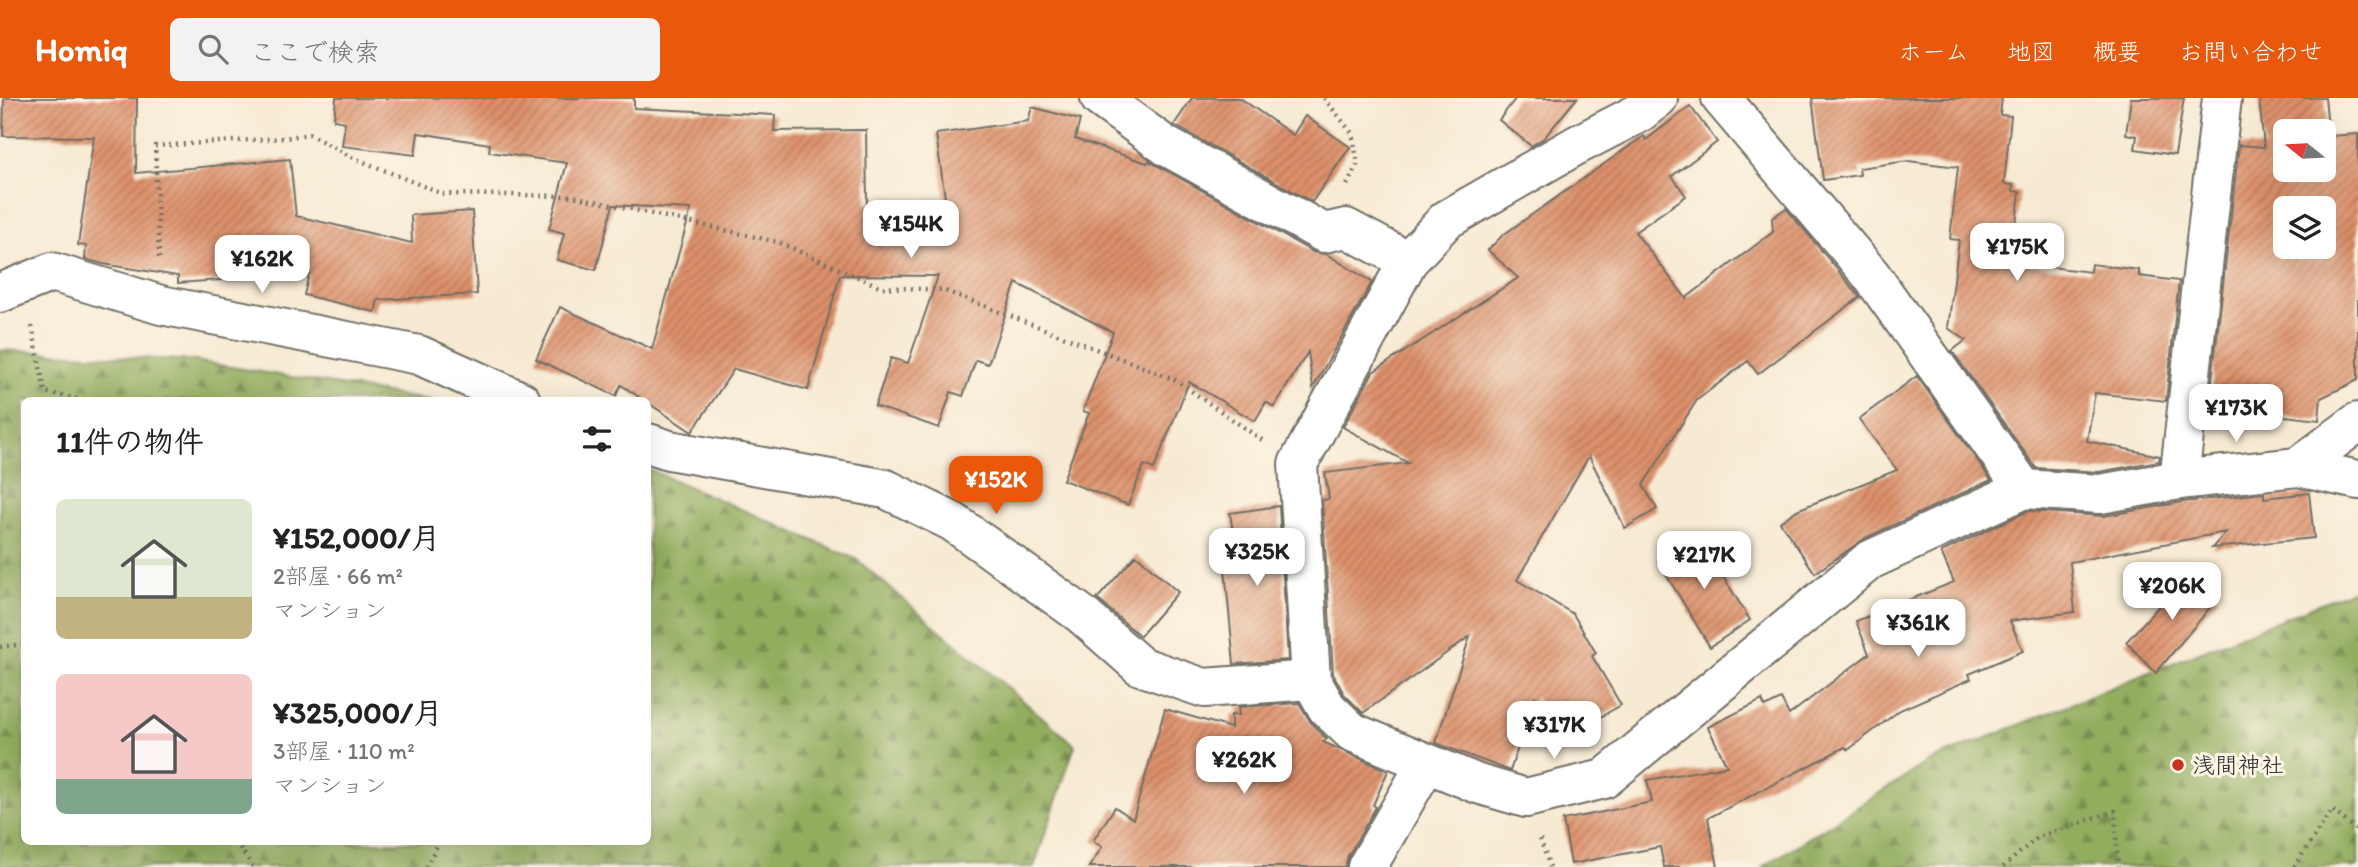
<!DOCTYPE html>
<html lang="ja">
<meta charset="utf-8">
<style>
body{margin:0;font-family:Itim,"Klee One",sans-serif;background:#f2f2f2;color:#222;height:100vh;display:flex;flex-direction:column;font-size:26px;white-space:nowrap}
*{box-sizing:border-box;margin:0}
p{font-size:23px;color:#767676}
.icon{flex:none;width:38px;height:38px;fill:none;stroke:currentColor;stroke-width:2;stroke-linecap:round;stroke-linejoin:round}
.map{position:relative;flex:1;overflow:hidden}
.panel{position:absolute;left:21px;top:299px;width:630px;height:448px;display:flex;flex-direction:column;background:#fff;border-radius:10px;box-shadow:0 7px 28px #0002}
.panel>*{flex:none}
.needle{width:46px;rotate:288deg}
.buttons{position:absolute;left:2273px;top:21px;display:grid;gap:14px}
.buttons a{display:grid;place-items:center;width:63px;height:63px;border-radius:10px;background:#fff;box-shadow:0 7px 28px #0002;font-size:35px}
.price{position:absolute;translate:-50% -60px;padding:0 16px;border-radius:14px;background:#fff;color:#222;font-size:23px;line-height:46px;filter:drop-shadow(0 2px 4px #0008)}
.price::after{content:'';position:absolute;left:50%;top:42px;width:21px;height:16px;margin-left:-10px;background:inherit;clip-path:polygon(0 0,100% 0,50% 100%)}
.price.active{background:#ea580c;color:#fff}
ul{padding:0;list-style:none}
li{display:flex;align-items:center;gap:21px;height:175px;padding:0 35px}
li span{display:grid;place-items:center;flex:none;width:196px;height:140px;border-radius:10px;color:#555}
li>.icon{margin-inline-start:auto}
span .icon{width:84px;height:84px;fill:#fffc;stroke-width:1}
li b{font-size:30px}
h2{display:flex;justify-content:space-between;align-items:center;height:84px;padding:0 35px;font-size:30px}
header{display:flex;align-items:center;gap:42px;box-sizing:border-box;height:98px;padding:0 35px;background:#ea580c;color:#fff}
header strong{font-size:33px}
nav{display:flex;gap:38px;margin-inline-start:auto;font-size:24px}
.search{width:490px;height:63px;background:#f2f2f2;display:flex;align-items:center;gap:18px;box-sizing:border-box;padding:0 24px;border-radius:10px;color:#767676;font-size:26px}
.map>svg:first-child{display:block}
.forest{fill:url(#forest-firs);stroke:#5f6c45;stroke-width:2}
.building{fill:url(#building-hatch);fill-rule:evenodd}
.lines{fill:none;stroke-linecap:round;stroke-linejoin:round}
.minor-casing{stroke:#726e66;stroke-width:42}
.path{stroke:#726e66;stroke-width:4.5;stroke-dasharray:2 5;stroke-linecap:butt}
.minor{stroke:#fff;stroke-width:38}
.poi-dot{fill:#c8321e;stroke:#fcf5e5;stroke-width:2.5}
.labels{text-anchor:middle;stroke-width:6;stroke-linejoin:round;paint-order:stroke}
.poi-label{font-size:23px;fill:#2b2b2b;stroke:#fcf5e5;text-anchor:start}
</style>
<header>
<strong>Homiq</strong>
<div class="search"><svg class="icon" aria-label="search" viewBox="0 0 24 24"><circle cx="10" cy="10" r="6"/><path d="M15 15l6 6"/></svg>ここで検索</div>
<nav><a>ホーム</a><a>地図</a><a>概要</a><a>お問い合わせ</a></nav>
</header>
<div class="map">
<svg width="2358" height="769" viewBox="0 0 2358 769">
<defs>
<pattern id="forest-firs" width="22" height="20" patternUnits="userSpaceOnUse" patternTransform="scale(1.75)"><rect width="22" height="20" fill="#93ad5f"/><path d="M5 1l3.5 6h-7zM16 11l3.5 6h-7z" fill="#788d4f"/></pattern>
<pattern id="building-hatch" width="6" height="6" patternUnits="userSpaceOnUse" patternTransform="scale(1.75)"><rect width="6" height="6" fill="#dd906a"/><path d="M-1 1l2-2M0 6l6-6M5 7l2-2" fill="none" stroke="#b37657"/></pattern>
</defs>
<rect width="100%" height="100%" fill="#fcf5e5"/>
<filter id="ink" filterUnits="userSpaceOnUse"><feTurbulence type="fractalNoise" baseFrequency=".0143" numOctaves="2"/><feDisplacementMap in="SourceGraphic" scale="14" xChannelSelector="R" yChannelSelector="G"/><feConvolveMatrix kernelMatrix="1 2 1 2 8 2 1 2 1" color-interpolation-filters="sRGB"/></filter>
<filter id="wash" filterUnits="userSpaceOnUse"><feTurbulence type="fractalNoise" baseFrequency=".00686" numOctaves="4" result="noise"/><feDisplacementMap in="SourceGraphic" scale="28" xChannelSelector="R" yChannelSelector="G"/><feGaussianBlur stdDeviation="1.57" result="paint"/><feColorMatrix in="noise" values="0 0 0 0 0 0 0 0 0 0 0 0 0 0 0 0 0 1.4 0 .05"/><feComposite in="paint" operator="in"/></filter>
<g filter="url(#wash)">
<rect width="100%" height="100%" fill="#f7ead3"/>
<!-- forest -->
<g class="forest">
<polygon points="0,252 196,263 432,303 24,303 24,744 648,744 648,371 856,461 1075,647 1034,769 0,769"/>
<polygon points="2358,490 2358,769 1763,769 1930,663"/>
</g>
<g id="blocks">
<!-- building -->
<g class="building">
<polygon points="4,0 137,0 136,75 290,61 296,118 412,145 411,117 472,113 477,196 378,202 375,214 304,197 309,176 178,185 178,178 103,166 85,161 86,148 78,147 94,39 3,38"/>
<polygon points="336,0 634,0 634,10 775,17 774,33 866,32 867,106 946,107 936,36 1028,23 1032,9 1080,22 1075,41 1147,65 1149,63 1313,154 1326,156 1372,184 1313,290 1308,254 1274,309 1266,304 1255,323 1189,284 1154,371 1144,367 1128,407 1063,382 1089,315 1083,313 1113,234 1016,185 988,266 976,262 963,298 951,294 939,330 875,308 891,260 908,265 938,178 840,177 808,292 734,271 692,334 621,287 616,298 536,261 560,209 652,251 691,111 613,107 596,172 557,162 564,135 549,131 567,65 489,54 490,46 418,35 415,57 342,48 345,24 334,22"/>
<polygon points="1192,0 1240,0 1293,37 1305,18 1350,49 1312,104 1174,27"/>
<polygon points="1516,0 1577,0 1544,40 1531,48 1499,22"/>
<polygon points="1812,0 2002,0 2000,17 2011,18 2004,86 2013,87 2013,93 2020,94 2013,147 2020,148 2018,165 2090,174 2091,166 2139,172 2139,178 2179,183 2166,303 2095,295 2087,343 2160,358 2159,363 2099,374 2036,370 1952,253 1966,242 1948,230 1959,142 1950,141 1958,69 1908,63 1859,70 1860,77 1823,82"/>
<polygon points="2131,0 2184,0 2175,57 2135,51 2137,38 2126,36"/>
<path d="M2259 0H2325L2329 38 2358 36V282L2321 300 2319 322 2209 309 2239 47 2264 49ZM2286 33H2324V72H2286ZM2286 110H2324V149H2286Z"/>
<polygon points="1690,8 1717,44 1672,78 1686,98 1635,134 1686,200 1773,134 1772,120 1786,110 1860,199 1758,276 1748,263 1697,302 1643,387 1657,411 1625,430 1589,358 1517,482 1573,516 1596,555 1592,558 1621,607 1561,642 1535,599 1510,673 1436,645 1470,538 1363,615 1344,596 1333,576 1322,402 1329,401 1325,375 1408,365 1343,329 1373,274 1518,180 1488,152 1503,137 1644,38 1646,42"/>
<polygon points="1917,278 1991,382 1867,439 1815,475 1780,424 1797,412 1897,372 1859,321"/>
<polygon points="2264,395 2264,400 2309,395 2314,440 2212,450 2226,434 2070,464 2075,514 2010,523 2023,553 1969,576 1971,581 1900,612 1848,652 1845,649 1708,720 1718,769 1664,769 1660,749 1571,766 1563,722 1652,704 1647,682 1727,668 1708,629 1762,602 1765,609 1781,601 1789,617 1869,556 1856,523 1954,484 1941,454 2028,413 2104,418 2182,404"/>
<polygon points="1279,408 1288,562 1234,566 1224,461 1237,460 1230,415"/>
<polygon points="1698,438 1750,522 1710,549 1658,463"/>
<polygon points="1136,457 1178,494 1140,538 1097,501"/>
<polygon points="2191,473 2218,500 2156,575 2126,544"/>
<polygon points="1299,605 1312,626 1327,641 1323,644 1388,673 1373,707 1376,709 1348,758 1345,769 1089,769 1102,749 1093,743 1115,709 1133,721 1165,611 1231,630 1231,617 1239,617 1238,609"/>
</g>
</g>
</g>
<g filter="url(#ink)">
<use href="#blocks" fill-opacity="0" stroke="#726e66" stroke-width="2"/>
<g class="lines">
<defs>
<g id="minor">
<polyline points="1100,0 1166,48 1324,135 1346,130 1408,163"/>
<polyline points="1658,0 1639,15 1575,48 1446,122 1408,163 1298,366 1311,582 1327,610 1352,634 1478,686 1526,700 1604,681 1870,462 2024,391 2100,396 2179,382 2298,369 2358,382"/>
<polyline points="1721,0 1871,177 2024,391"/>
<polyline points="0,195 52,174 161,207 419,257 521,303"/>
<polyline points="648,345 669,352 886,391 953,424 1081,516 1140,568 1204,590 1311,582"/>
<polyline points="2298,369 2358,324"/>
<polyline points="2179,382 2222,0"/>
<polyline points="1367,769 1426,666"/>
</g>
</defs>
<!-- minor casing -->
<use href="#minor" class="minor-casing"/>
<!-- path -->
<g class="path">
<polyline points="1324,0 1352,35 1358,65 1347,87"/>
<polyline points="159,160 155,48 284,40 309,36 349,58 443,96 572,98 778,144 881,189 943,192 1174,281 1262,342"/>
<polyline points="32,228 45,294 87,303"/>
<polyline points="0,549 24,546"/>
<polyline points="1540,741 1550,769"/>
<polyline points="236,744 253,769"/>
<polyline points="426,769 439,744"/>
<polyline points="2003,769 2038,739 2115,713 2118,769"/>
<polyline points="2294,769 2332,712 2358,733"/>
</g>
<!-- minor -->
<use href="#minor" class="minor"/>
</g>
</g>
<!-- markers -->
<circle class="poi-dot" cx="2178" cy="667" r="7"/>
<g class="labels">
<!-- poi labels -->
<g class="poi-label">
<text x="2192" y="675">浅間神社</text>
</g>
</g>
</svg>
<div class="buttons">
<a><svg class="needle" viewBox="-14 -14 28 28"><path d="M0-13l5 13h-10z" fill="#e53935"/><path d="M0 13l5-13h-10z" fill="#767676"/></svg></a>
<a><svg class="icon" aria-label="layers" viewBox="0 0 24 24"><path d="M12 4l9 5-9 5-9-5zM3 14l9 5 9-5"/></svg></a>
</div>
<b class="price" style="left:911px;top:162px">¥154K</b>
<b class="price" style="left:2017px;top:185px">¥175K</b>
<b class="price" style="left:262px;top:197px">¥162K</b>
<b class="price" style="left:2236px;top:346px">¥173K</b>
<b class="price active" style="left:996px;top:418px">¥152K</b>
<b class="price" style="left:1257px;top:490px">¥325K</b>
<b class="price" style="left:1704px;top:493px">¥217K</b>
<b class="price" style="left:2172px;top:524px">¥206K</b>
<b class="price" style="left:1918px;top:561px">¥361K</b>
<b class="price" style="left:1554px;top:663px">¥317K</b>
<b class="price" style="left:1244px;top:698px">¥262K</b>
<section class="panel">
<h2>11件の物件<svg class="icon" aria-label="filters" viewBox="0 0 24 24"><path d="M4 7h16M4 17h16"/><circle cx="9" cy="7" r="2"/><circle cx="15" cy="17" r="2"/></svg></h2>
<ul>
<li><span style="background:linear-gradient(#dfe7d0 70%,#c2b280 0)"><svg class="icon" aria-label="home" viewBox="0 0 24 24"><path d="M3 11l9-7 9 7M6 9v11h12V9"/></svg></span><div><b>¥152,000/月</b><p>2部屋 · 66 m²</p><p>マンション</p></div></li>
<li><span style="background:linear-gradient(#f6c9c9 75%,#7fa58c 0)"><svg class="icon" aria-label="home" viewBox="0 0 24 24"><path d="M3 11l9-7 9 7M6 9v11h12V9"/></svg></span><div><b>¥325,000/月</b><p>3部屋 · 110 m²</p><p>マンション</p></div></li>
</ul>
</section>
</div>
